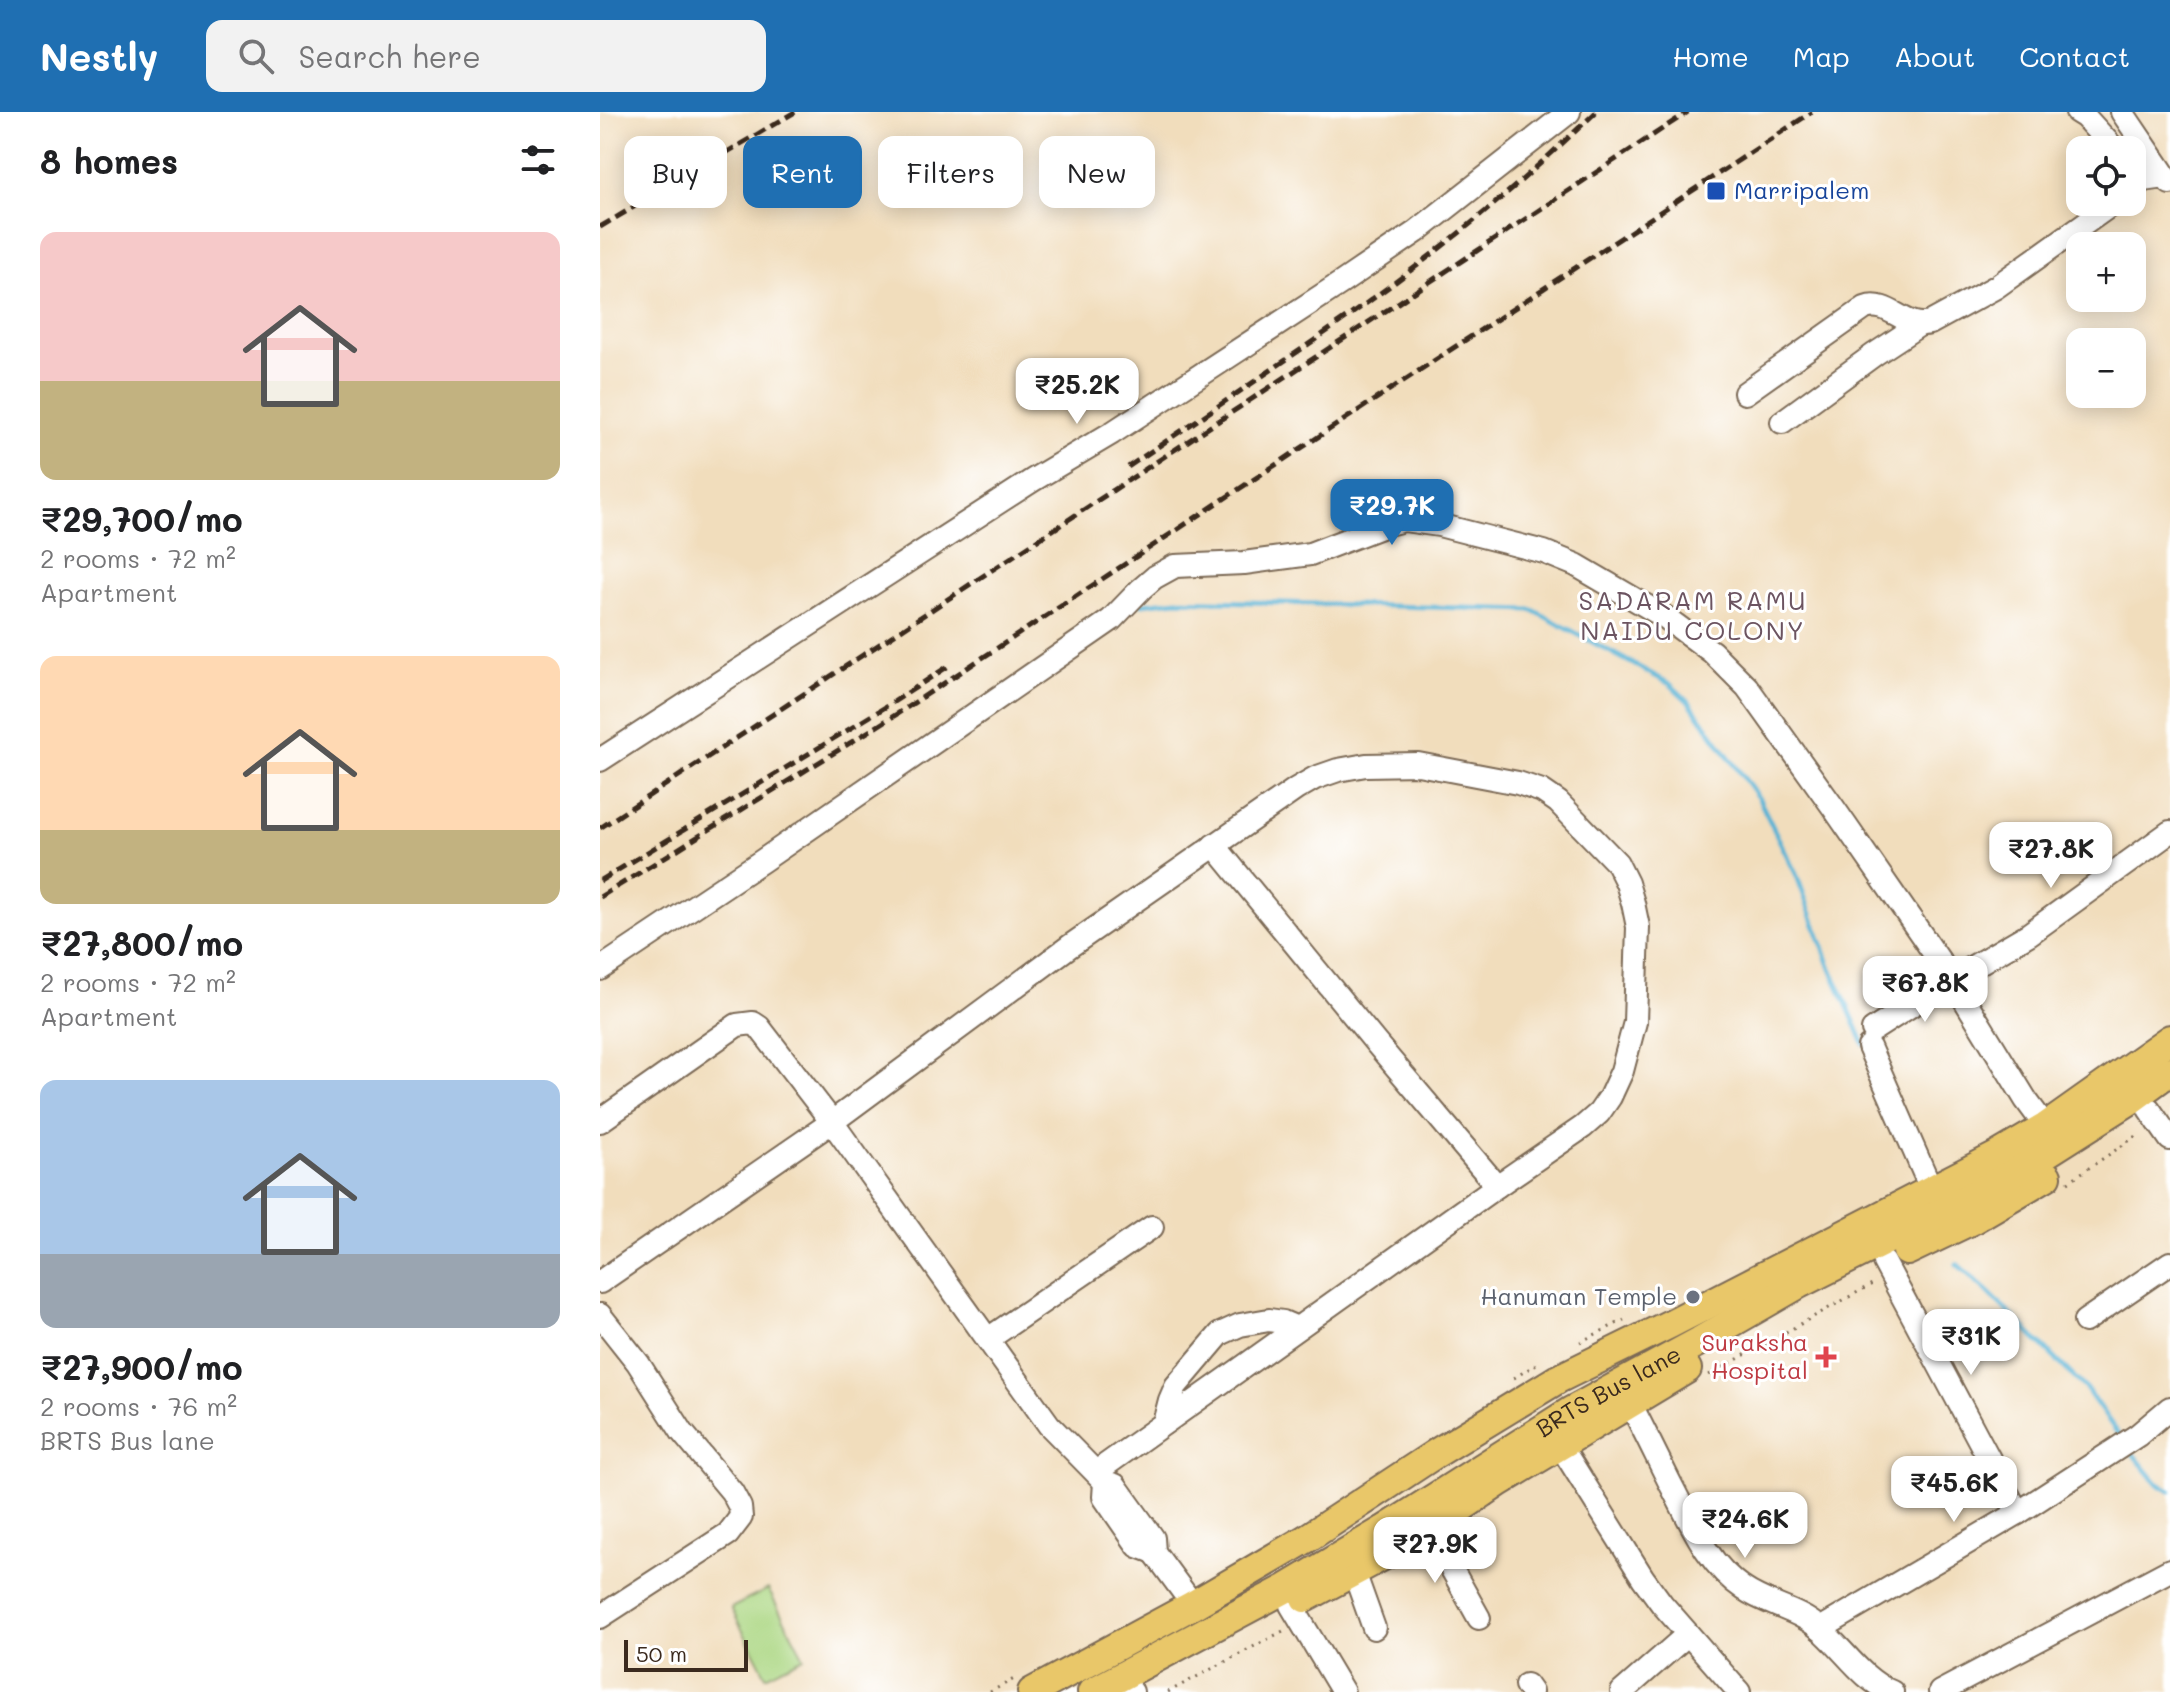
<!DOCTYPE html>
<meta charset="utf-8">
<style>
body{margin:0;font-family:Mali,sans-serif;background:#f2f2f2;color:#202124;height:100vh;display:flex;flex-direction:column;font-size:30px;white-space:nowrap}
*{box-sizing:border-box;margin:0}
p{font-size:26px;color:#757577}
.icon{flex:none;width:44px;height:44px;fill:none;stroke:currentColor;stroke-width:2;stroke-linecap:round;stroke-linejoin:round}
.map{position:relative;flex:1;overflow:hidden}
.sheet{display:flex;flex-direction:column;background:#fff;width:600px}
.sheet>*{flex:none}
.banner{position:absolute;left:24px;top:24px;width:760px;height:72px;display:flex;gap:16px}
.buttons{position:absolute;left:1466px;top:24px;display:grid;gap:16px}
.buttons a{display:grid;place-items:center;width:80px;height:80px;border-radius:16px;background:#fff;box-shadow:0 4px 20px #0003;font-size:40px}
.scale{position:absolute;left:24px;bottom:20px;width:124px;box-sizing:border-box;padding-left:8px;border:4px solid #3b2a1e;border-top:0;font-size:22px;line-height:28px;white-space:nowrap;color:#3b2a1e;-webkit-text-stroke:6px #fff;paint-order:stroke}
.price{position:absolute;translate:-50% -68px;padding:0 18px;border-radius:16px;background:#fff;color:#222;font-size:26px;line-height:52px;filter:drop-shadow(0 2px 4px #0008)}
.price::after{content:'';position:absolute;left:50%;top:48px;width:24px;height:18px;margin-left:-12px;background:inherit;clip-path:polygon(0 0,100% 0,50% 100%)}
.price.selected{background:#1f6fb2;color:#fff}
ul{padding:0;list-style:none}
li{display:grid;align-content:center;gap:16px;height:424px;padding:0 40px}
li span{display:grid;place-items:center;height:248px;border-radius:16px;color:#555}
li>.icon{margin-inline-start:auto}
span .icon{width:144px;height:144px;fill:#fffc;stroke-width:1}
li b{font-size:34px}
h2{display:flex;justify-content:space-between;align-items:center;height:96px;padding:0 40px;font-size:34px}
.tag{padding:0 28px;border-radius:16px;background:#fff;box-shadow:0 4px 20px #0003;font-size:28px;line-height:72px}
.tag.selected{background:#1f6fb2;color:#fff}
header{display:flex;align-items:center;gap:48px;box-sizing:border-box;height:112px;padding:0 40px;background:#1f6fb2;color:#fff}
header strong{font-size:38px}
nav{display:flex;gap:44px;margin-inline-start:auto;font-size:28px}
.search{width:560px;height:72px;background:#f2f2f2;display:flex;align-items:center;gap:20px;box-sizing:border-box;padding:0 28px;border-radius:16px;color:#757577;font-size:30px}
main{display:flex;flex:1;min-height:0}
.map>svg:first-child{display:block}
.green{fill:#acd783;stroke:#748050;stroke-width:2}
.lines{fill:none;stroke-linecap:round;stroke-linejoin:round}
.stream{stroke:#56b2d4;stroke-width:5}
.minor-casing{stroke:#7b6955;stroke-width:26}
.major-casing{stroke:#7b6955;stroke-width:32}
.path{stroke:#7b6955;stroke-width:3;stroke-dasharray:2 6;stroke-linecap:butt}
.minor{stroke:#fff;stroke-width:22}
.major{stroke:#e9c769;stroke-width:28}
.rail{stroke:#3b2a1e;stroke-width:5;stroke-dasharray:12 6;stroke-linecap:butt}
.transit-dot{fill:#1a4fb4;stroke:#fff;stroke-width:3}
.worship-dot{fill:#6b7280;stroke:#fff;stroke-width:3}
.health-dot{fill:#e0444e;stroke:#fff;stroke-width:3}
.labels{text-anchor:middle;stroke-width:6;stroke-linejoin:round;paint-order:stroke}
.transit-label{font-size:24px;fill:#164399;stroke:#fff;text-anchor:start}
.worship-label{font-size:24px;fill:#5b616d;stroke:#fff;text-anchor:end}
.health-label{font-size:24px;fill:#be3a42;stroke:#fff;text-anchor:end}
.street-label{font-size:24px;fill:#3b2a1e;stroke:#fff}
.neighbourhood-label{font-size:26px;letter-spacing:2px;fill:#6c5461;stroke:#fff}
</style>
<header>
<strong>Nestly</strong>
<div class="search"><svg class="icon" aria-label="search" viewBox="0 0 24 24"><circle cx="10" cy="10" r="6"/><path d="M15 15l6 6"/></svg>Search here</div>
<nav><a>Home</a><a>Map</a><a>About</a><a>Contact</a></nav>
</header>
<main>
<section class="sheet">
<h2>8 homes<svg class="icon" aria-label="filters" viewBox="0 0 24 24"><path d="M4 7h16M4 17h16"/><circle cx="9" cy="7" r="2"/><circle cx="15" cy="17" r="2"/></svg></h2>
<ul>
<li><span style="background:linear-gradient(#f6c9c9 60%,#c2b280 0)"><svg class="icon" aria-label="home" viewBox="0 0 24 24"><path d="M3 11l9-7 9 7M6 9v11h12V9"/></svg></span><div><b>₹29,700/mo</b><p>2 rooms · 72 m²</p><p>Apartment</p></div></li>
<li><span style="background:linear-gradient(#ffd9b3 70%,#c2b280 0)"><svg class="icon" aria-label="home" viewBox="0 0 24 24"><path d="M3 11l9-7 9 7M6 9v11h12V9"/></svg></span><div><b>₹27,800/mo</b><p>2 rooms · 72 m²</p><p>Apartment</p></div></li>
<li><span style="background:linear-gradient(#a9c7e8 70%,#9aa5b1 0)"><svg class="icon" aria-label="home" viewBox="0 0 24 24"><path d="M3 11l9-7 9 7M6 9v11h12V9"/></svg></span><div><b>₹27,900/mo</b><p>2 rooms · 76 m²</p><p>BRTS Bus lane</p></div></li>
</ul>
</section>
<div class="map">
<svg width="1570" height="1580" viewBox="0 0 1570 1580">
<rect width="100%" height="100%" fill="#fff"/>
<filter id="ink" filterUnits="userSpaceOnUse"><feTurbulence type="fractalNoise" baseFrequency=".0125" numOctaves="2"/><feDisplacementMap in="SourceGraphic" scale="16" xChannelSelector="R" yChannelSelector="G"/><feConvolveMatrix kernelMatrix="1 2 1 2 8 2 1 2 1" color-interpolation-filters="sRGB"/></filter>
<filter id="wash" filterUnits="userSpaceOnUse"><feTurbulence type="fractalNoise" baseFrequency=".006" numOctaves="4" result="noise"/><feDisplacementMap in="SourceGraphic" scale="32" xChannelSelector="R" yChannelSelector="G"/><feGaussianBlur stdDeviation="1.8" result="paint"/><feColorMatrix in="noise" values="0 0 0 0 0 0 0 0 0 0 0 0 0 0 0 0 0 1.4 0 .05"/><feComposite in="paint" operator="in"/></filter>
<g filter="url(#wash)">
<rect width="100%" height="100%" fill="#f1ddbc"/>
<!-- green -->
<polygon class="green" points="168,1477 204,1545 166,1564 131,1496"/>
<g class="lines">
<!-- stream -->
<g class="stream">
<polyline points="542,492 577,488 933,498 1070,572 1090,591 1159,687 1197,764 1231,857 1264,932"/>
<polyline points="1357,1152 1387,1179 1487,1278 1521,1326"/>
<polyline points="1529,1337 1557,1371 1570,1379"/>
</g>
</g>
</g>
<g filter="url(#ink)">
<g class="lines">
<defs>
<g id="minor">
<polyline points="1477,0 1485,5 1515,38"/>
<polyline points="1522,0 1570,71"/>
<polyline points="1532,77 1544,68 1565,65"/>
<path d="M1145 281 1265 196C1289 187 1305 218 1330 211L1396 175 1515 90"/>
<polyline points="1182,310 1275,242 1319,213"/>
<polyline points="0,648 433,368 512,321 741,171 816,120 969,0"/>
<polyline points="614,733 776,931 897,1074"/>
<polyline points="0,857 162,749 511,508 541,477 555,465 575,454 644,451 710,442 788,412 804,408 839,413 944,440 976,453 1065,505 1112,540 1147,575 1233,695 1352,867 1426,988 1446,1015"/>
<polyline points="1273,918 1352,867 1429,822 1570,720"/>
<polyline points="1269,935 1332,1079"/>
<polyline points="1549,997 1570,1027"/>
<polyline points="0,1009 137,913 153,911 159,915 232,1010 449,1313 505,1370 515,1373 553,1426 554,1440 593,1493"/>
<polyline points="1284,1150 1418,1401"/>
<polyline points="0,1170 232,1010 470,834 696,677 715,666 738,658 766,653 818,652 918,671 942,679 958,690 1017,751 1027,771 1033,791 1038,815 1035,910 1022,959 1010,985 999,1001 983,1015 897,1074 496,1360"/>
<polyline points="0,1203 38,1251 82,1320 132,1380 140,1395 141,1405 128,1422 0,1505"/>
<polyline points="1485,1209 1570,1151"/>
<polyline points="388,1227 552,1115"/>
<path d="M1030 1291C1044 1318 1057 1345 1071 1373 1091 1411 1107 1452 1144 1477 1167 1493 1197 1497 1219 1516 1244 1537 1262 1568 1292 1580"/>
<polyline points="564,1311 570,1288 576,1274 620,1222 640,1213 669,1208 683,1210 697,1216"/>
<polyline points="960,1333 1043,1466 1062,1492 1139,1580"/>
<polyline points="505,1370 504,1385 538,1434 554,1440"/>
<polyline points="830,1418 879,1506"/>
<polyline points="754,1460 774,1516"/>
<polyline points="691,1493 743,1580"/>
<polyline points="1220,1517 1418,1401 1538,1323 1570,1296"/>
<polyline points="926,1573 931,1580"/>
<polyline points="530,1578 532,1580"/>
<polyline points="1022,1580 1088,1522"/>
<polyline points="1340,1580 1570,1458"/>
</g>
<g id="major">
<polyline points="1307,1139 1372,1108 1447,1064"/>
<polyline points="705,1486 817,1426 899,1370 1087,1257"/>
<polyline points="432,1580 593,1493 706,1427 835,1342 958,1267 1070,1212 1395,1045 1446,1015 1570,927"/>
<path id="s1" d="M492 1580 687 1476 784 1418 971 1299 1100 1229 1199 1172 1340 1101 1428 1053 1529 989 1570 959"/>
</g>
</defs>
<!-- minor casing -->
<use href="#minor" class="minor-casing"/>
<!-- major casing -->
<use href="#major" class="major-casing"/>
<!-- path -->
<g class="path">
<polyline points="1468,1070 1541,1021"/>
<polyline points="980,1230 1024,1208"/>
<polyline points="1109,1263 1274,1171"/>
<polyline points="914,1266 938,1251"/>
<polyline points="390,1580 414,1567"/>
<polyline points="568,1580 685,1518"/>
</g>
<!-- minor -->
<use href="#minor" class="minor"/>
<!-- major -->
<use href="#major" class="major"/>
<!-- rail -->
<g class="rail">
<polyline points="0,115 195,0"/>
<path d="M528 355C641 278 757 203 864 117 910 80 953 40 996 0"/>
<polyline points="0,716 1088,0"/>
<polyline points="0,769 292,591 350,553"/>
<polyline points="0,785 297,602 1212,0"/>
</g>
</g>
</g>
<!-- markers -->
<rect class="transit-dot" x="1106" y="69" width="20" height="20" rx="4"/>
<circle class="worship-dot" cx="1093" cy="1185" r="8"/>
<path class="health-dot" d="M1222 1233h8v8h8v8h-8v8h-8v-8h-8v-8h8z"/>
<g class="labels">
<!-- transit labels -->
<g class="transit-label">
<text x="1134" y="87">Marripalem</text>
</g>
<!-- worship labels -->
<g class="worship-label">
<text x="1077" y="1193">Hanuman Temple</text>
</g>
<!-- health labels -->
<g class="health-label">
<text x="1208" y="1239">Suraksha<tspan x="1208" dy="28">Hospital</tspan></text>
</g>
<!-- street labels -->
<g class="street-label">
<text dy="8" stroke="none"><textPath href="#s1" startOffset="598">BRTS Bus lane</textPath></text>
</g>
<!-- neighbourhood labels -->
<g class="neighbourhood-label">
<text x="1093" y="498">SADARAM RAMU<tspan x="1093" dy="30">NAIDU COLONY</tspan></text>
</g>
</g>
</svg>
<div class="buttons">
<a><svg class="icon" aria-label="locate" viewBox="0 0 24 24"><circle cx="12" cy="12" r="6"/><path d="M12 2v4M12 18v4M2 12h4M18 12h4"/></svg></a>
<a>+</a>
<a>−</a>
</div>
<div class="scale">50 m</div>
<b class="price" style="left:477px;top:314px">₹25.2K</b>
<b class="price selected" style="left:792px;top:435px">₹29.7K</b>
<b class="price" style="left:1451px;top:778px">₹27.8K</b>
<b class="price" style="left:1325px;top:912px">₹67.8K</b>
<b class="price" style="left:1371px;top:1265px">₹31K</b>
<b class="price" style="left:1354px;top:1412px">₹45.6K</b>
<b class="price" style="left:1145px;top:1448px">₹24.6K</b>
<b class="price" style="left:835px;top:1473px">₹27.9K</b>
<div class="banner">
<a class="tag">Buy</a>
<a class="tag selected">Rent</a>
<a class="tag">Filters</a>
<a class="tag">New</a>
</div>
</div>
</main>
